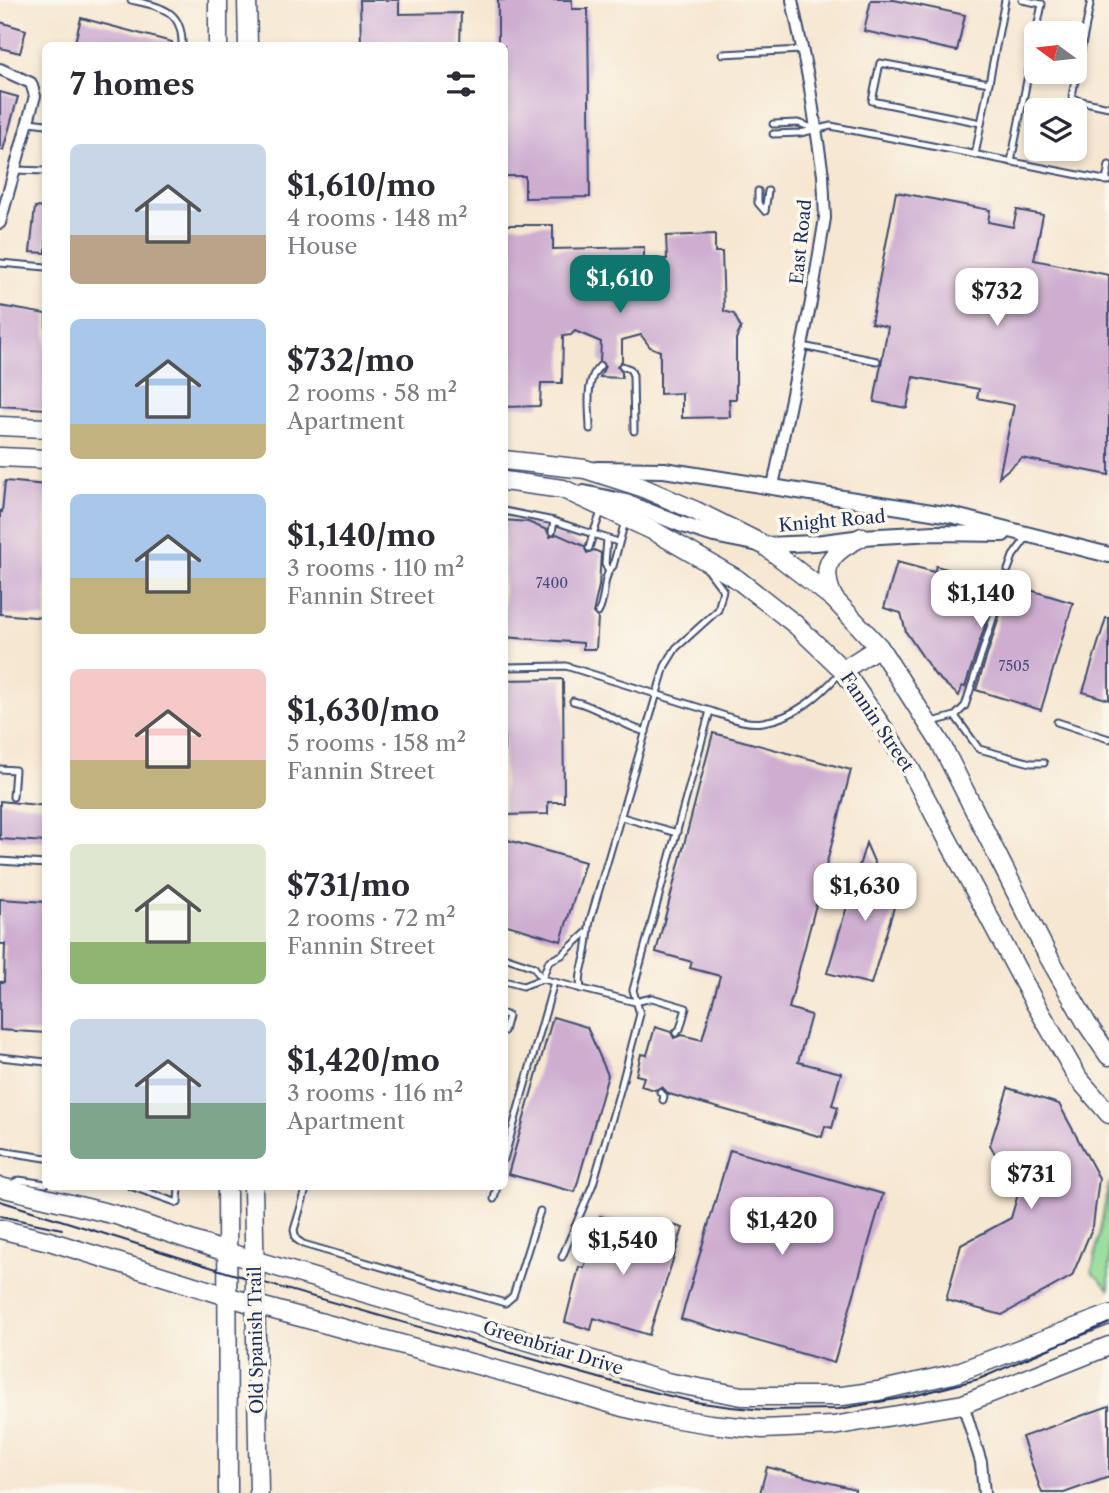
<!DOCTYPE html>
<meta charset="utf-8">
<style>
body{margin:0;font-family:"Libre Caslon Text",serif;background:#f7f7f7;color:#2b2b33;height:100vh;display:flex;flex-direction:column;font-size:26px;white-space:nowrap}
*{box-sizing:border-box;margin:0}
p{font-size:23px;color:#7c7c81}
.icon{flex:none;width:38px;height:38px;fill:none;stroke:currentColor;stroke-width:2;stroke-linecap:round;stroke-linejoin:round}
.map{position:relative;flex:1;overflow:hidden}
.drawer{position:absolute;left:42px;top:42px;width:466px;height:1148px;display:flex;flex-direction:column;background:#fff;border-radius:10px;box-shadow:0 4px 10px #0003}
.drawer>*{flex:none}
.needle{width:46px;rotate:285deg}
.controls{position:absolute;left:1024px;top:21px;display:grid;gap:14px}
.controls a{display:grid;place-items:center;width:63px;height:63px;border-radius:10px;background:#fff;box-shadow:0 4px 10px #0003;font-size:35px}
.price{position:absolute;translate:-50% -60px;padding:0 16px;border-radius:14px;background:#fff;color:#222;font-size:23px;line-height:46px;filter:drop-shadow(0 2px 4px #0008)}
.price::after{content:'';position:absolute;left:50%;top:42px;width:21px;height:16px;margin-left:-10px;background:inherit;clip-path:polygon(0 0,100% 0,50% 100%)}
.price.active{background:#0f766e;color:#fff}
ul{padding:0;list-style:none}
li{display:flex;align-items:center;gap:21px;height:175px;padding:0 28px}
li span{display:grid;place-items:center;flex:none;width:196px;height:140px;border-radius:10px;color:#555}
li>.icon{margin-inline-start:auto}
span .icon{width:84px;height:84px;fill:#fffc;stroke-width:1}
li b{font-size:30px}
h2{display:flex;justify-content:space-between;align-items:center;height:84px;padding:0 28px;font-size:30px}
.map>svg:first-child{display:block}
.green{fill:#95dd98;stroke:#58867b;stroke-width:2}
.building{fill:#ceadd1}
.lines{fill:none;stroke-linecap:round;stroke-linejoin:round}
.service-casing{stroke:#3c4b6f;stroke-width:9}
.minor-casing{stroke:#3c4b6f;stroke-width:14}
.tertiary-casing{stroke:#3c4b6f;stroke-width:18}
.primary-casing{stroke:#3c4b6f;stroke-width:21}
.service{stroke:#fff;stroke-width:5}
.minor{stroke:#fff;stroke-width:10}
.tertiary{stroke:#fff;stroke-width:14}
.primary{stroke:#fff;stroke-width:18}
.tram{stroke:#1b2f5e;stroke-width:2}
.labels{text-anchor:middle;stroke-width:7;stroke-linejoin:round;paint-order:stroke}
.number-label{font-size:14px;fill:#484e7b}
.street-label{font-size:18px;fill:#1b2f5e;stroke:#fbf7ec}
</style>
<div class="map">
<svg width="1109" height="1493" viewBox="0 0 1109 1493">
<rect width="100%" height="100%" fill="#fbf7ec"/>
<filter id="ink" filterUnits="userSpaceOnUse"><feTurbulence type="fractalNoise" baseFrequency=".0143" numOctaves="2"/><feDisplacementMap in="SourceGraphic" scale="14" xChannelSelector="R" yChannelSelector="G"/><feConvolveMatrix kernelMatrix="1 2 1 2 8 2 1 2 1" color-interpolation-filters="sRGB"/></filter>
<filter id="wash" filterUnits="userSpaceOnUse"><feTurbulence type="fractalNoise" baseFrequency=".00686" numOctaves="4" result="noise"/><feDisplacementMap in="SourceGraphic" scale="28" xChannelSelector="R" yChannelSelector="G"/><feGaussianBlur stdDeviation="1.57" result="paint"/><feColorMatrix in="noise" values="0 0 0 0 0 0 0 0 0 0 0 0 0 0 0 0 0 1.4 0 .05"/><feComposite in="paint" operator="in"/></filter>
<g filter="url(#wash)">
<rect width="100%" height="100%" fill="#f6e7d1"/>
<!-- green -->
<polygon class="green" points="1109,1183 1109,1289 1092,1272"/>
<g id="blocks">
<!-- building -->
<g class="building">
<polygon points="360,0 399,0 399,14 461,13 460,46 361,46"/>
<polygon points="498,0 572,0 572,9 588,9 590,197 525,198 525,176 504,176 504,46 498,46"/>
<polygon points="871,0 894,0 965,15 957,51 864,31"/>
<polygon points="81,18 172,42 172,46 74,46"/>
<polygon points="0,22 26,30 20,53 0,48"/>
<polygon points="0,92 18,97 3,150 0,150"/>
<polygon points="896,192 990,210 988,222 1013,227 1017,210 1043,215 1034,260 1109,275 1109,475 1022,458 999,477 1014,405 977,398 979,389 913,377 907,408 874,402 888,327 871,323"/>
<polygon points="35,207 46,208 46,253 30,252"/>
<polygon points="506,225 553,225 553,249 644,247 644,259 667,259 666,236 715,234 715,252 722,252 724,311 734,314 741,328 736,339 736,399 729,399 730,417 682,418 682,393 660,394 660,351 650,347 641,335 622,340 622,361 617,366 622,372 622,378 600,377 605,366 600,361 601,342 575,331 571,335 563,336 562,383 541,383 540,406 504,407"/>
<polygon points="0,306 46,314 46,409 0,406"/>
<polygon points="5,481 46,485 46,618 0,614 0,511 2,512"/>
<polygon points="504,520 528,522 547,530 550,537 557,534 584,546 587,553 594,550 601,553 599,586 593,613 598,618 596,649 583,649 583,643 504,637"/>
<polygon points="897,562 934,572 936,566 1009,586 1010,584 1073,603 1041,710 976,690 1002,608 999,601 992,604 965,687 962,686 959,696 935,675 906,632 901,613 884,608"/>
<polygon points="1106,618 1109,618 1109,700 1083,692"/>
<polygon points="563,679 564,802 548,802 548,814 504,815 504,680"/>
<polygon points="713,733 851,770 789,1008 811,1015 798,1062 841,1073 832,1105 838,1107 832,1128 825,1126 822,1137 669,1094 662,1087 655,1090 641,1086 644,1077 636,1075 641,1054 647,1055 655,1027 671,1032 674,1038 682,1035 702,1040 720,976 690,968 692,962 656,952"/>
<polygon points="0,801 46,806 46,842 0,839"/>
<polygon points="504,839 585,862 561,941 504,924"/>
<polygon points="866,843 882,880 904,874 871,984 827,973"/>
<polygon points="0,899 46,902 46,1033 0,1030 0,982 4,982 5,944 0,944"/>
<polygon points="553,1017 587,1027 608,1075 575,1192 508,1174"/>
<polygon points="1008,1088 1059,1104 1099,1178 1093,1226 1072,1276 1002,1315 946,1300 961,1245 1011,1218 1018,1194 990,1145"/>
<polygon points="730,1150 883,1194 834,1363 681,1319"/>
<polygon points="600,1216 628,1225 626,1229 653,1238 659,1221 683,1228 649,1335 594,1318 591,1330 565,1322 579,1267 584,1268"/>
<polygon points="1109,1406 1109,1477 1064,1493 1042,1493 1022,1437"/>
<polygon points="767,1467 855,1489 855,1493 760,1493"/>
</g>
</g>
</g>
<g filter="url(#ink)">
<use href="#blocks" fill-opacity="0" stroke="#3c4b6f" stroke-width="2"/>
<g class="lines">
<defs>
<g id="service">
<path d="M131 0C160 7 183 9 182 46"/>
<polyline points="1022,0 1042,4 1036,33"/>
<polyline points="1091,0 1072,96 1076,100 1109,107"/>
<polyline points="722,54 802,50"/>
<polyline points="29,122 46,124"/>
<polyline points="981,123 872,101 880,63 989,83"/>
<polyline points="773,124 798,123 816,129"/>
<polyline points="773,134 800,133 831,126 1109,181"/>
<polyline points="975,155 1005,0"/>
<polyline points="1011,162 1036,34"/>
<polyline points="15,170 46,171"/>
<polyline points="1106,181 1109,165"/>
<polyline points="758,191 758,203 765,211"/>
<polyline points="765,211 768,191"/>
<polyline points="0,263 46,267"/>
<polyline points="802,346 877,361"/>
<polyline points="622,366 630,369 633,375 634,431"/>
<path d="M590 429C590 410 584 380 600 366"/>
<polyline points="504,511 554,521 593,534 601,512"/>
<polyline points="552,532 554,521"/>
<polyline points="607,539 605,564 608,570"/>
<polyline points="589,548 593,534 618,542"/>
<polyline points="1008,570 1013,556 1027,537"/>
<path d="M598 613C607 599 601 577 613 566L625 521"/>
<polyline points="504,667 566,666 710,711"/>
<path d="M573 701C600 707 619 725 646 732"/>
<polyline points="955,716 979,749 1031,763 1044,763"/>
<polyline points="932,722 955,716 965,706 997,606"/>
<polyline points="1057,722 1109,739"/>
<polyline points="0,769 15,770 13,797"/>
<polyline points="622,817 677,833"/>
<polyline points="0,861 46,864"/>
<polyline points="504,957 534,967 542,979"/>
<polyline points="542,979 549,961 562,955 587,932"/>
<polyline points="504,981 523,986 542,979 554,982"/>
<path d="M581 989C578 972 586 961 587 945 589 935 588 927 591 917L665 666 676 648 718 610 723 590 708 570"/>
<polyline points="504,1014 508,1016 504,1031"/>
<polyline points="0,1057 46,1062"/>
<polyline points="660,1092 664,1096 663,1100"/>
<polyline points="0,1151 46,1158"/>
<polyline points="504,1159 554,982 635,1002 652,998 686,1008 680,1029 676,1033"/>
<polyline points="10,1185 19,1180 46,1184"/>
<polyline points="130,1186 178,1203 179,1186"/>
<polyline points="307,1186 294,1230 296,1239 303,1244 505,1303 513,1296 540,1211"/>
<polyline points="494,1199 497,1186"/>
<path d="M562 1257 593 1184 621 1087 640 1014 633 990 710 711C726 716 746 725 763 722 795 718 820 695 840 673"/>
</g>
<g id="minor">
<polyline points="0,69 31,83 35,96 0,223"/>
<polyline points="773,486 811,302 825,218 823,175 809,82 792,0"/>
<polyline points="963,1404 981,1462 984,1493"/>
</g>
<g id="tertiary">
<polyline points="597,469 664,470 951,515 1109,555"/>
<polyline points="584,493 626,502 680,524 714,535 764,545 816,543 862,537 934,533 1003,534"/>
</g>
<g id="primary">
<polyline points="247,0 248,46"/>
<polyline points="218,46 218,0"/>
<polyline points="0,426 46,428"/>
<polyline points="0,457 46,459"/>
<polyline points="504,460 585,469 641,487 696,511 764,545 834,599 879,647 941,744 1047,954 1087,1024 1109,1056"/>
<polyline points="504,481 563,489 654,531 737,579 796,625 843,670 907,763 1032,998 1078,1078 1109,1114"/>
<path d="M834 599C818 565 831 552 862 537"/>
<polyline points="843,670 879,647"/>
<polyline points="227,1186 228,1493"/>
<polyline points="253,1186 259,1493"/>
<polyline points="0,1187 116,1215 226,1252 667,1382 742,1396 842,1396 878,1391 953,1374 1109,1315"/>
<polyline points="0,1229 49,1241 256,1305 533,1380 622,1407 666,1417 710,1424 762,1429 833,1426 963,1404 1109,1346"/>
</g>
</defs>
<!-- service casing -->
<use href="#service" class="service-casing"/>
<!-- minor casing -->
<use href="#minor" class="minor-casing"/>
<!-- tertiary casing -->
<use href="#tertiary" class="tertiary-casing"/>
<!-- primary casing -->
<use href="#primary" class="primary-casing"/>
<!-- service -->
<use href="#service" class="service"/>
<!-- minor -->
<use href="#minor" class="minor"/>
<!-- tertiary -->
<use href="#tertiary" class="tertiary"/>
<!-- primary -->
<use href="#primary" class="primary"/>
<!-- tram -->
<g class="tram">
<polyline points="0,1201 226,1272 620,1384 695,1402 731,1407 766,1410 839,1409 913,1396 979,1379 1109,1323"/>
<polyline points="0,1216 62,1229"/>
</g>
</g>
</g>
<g class="labels">
<!-- number labels -->
<g class="number-label">
<text x="552" y="588">7400</text>
<text x="1014" y="671">7505</text>
</g>
<!-- street labels -->
<g class="street-label">
<text transform="translate(801 242) rotate(-84)" y="6">East Road</text>
<text transform="translate(832 521) rotate(-5)" y="6">Knight Road</text>
<text transform="translate(877 722) rotate(56)" y="6">Fannin Street</text>
<text transform="translate(256 1340) rotate(-91)" y="6">Old Spanish Trail</text>
<text transform="translate(553 1348) rotate(17)" y="6">Greenbriar Drive</text>
</g>
</g>
</svg>
<div class="controls">
<a><svg class="needle" viewBox="-14 -14 28 28"><path d="M0-13l5 13h-10z" fill="#e53935"/><path d="M0 13l5-13h-10z" fill="#7c7c81"/></svg></a>
<a><svg class="icon" aria-label="layers" viewBox="0 0 24 24"><path d="M12 4l9 5-9 5-9-5zM3 14l9 5 9-5"/></svg></a>
</div>
<b class="price active" style="left:620px;top:315px">$1,610</b>
<b class="price" style="left:997px;top:328px">$732</b>
<b class="price" style="left:981px;top:630px">$1,140</b>
<b class="price" style="left:865px;top:923px">$1,630</b>
<b class="price" style="left:1031px;top:1211px">$731</b>
<b class="price" style="left:782px;top:1257px">$1,420</b>
<b class="price" style="left:623px;top:1277px">$1,540</b>
<section class="drawer">
<h2>7 homes<svg class="icon" aria-label="filters" viewBox="0 0 24 24"><path d="M4 7h16M4 17h16"/><circle cx="9" cy="7" r="2"/><circle cx="15" cy="17" r="2"/></svg></h2>
<ul>
<li><span style="background:linear-gradient(#c9d6e8 65%,#b9a48a 0)"><svg class="icon" aria-label="home" viewBox="0 0 24 24"><path d="M3 11l9-7 9 7M6 9v11h12V9"/></svg></span><div><b>$1,610/mo</b><p>4 rooms · 148 m²</p><p>House</p></div></li>
<li><span style="background:linear-gradient(#a9c7e8 75%,#c2b280 0)"><svg class="icon" aria-label="home" viewBox="0 0 24 24"><path d="M3 11l9-7 9 7M6 9v11h12V9"/></svg></span><div><b>$732/mo</b><p>2 rooms · 58 m²</p><p>Apartment</p></div></li>
<li><span style="background:linear-gradient(#a9c7e8 60%,#c2b280 0)"><svg class="icon" aria-label="home" viewBox="0 0 24 24"><path d="M3 11l9-7 9 7M6 9v11h12V9"/></svg></span><div><b>$1,140/mo</b><p>3 rooms · 110 m²</p><p>Fannin Street</p></div></li>
<li><span style="background:linear-gradient(#f6c9c9 65%,#c2b280 0)"><svg class="icon" aria-label="home" viewBox="0 0 24 24"><path d="M3 11l9-7 9 7M6 9v11h12V9"/></svg></span><div><b>$1,630/mo</b><p>5 rooms · 158 m²</p><p>Fannin Street</p></div></li>
<li><span style="background:linear-gradient(#dfe7d0 70%,#8fb573 0)"><svg class="icon" aria-label="home" viewBox="0 0 24 24"><path d="M3 11l9-7 9 7M6 9v11h12V9"/></svg></span><div><b>$731/mo</b><p>2 rooms · 72 m²</p><p>Fannin Street</p></div></li>
<li><span style="background:linear-gradient(#c9d6e8 60%,#7fa58c 0)"><svg class="icon" aria-label="home" viewBox="0 0 24 24"><path d="M3 11l9-7 9 7M6 9v11h12V9"/></svg></span><div><b>$1,420/mo</b><p>3 rooms · 116 m²</p><p>Apartment</p></div></li>
</ul>
</section>
</div>
